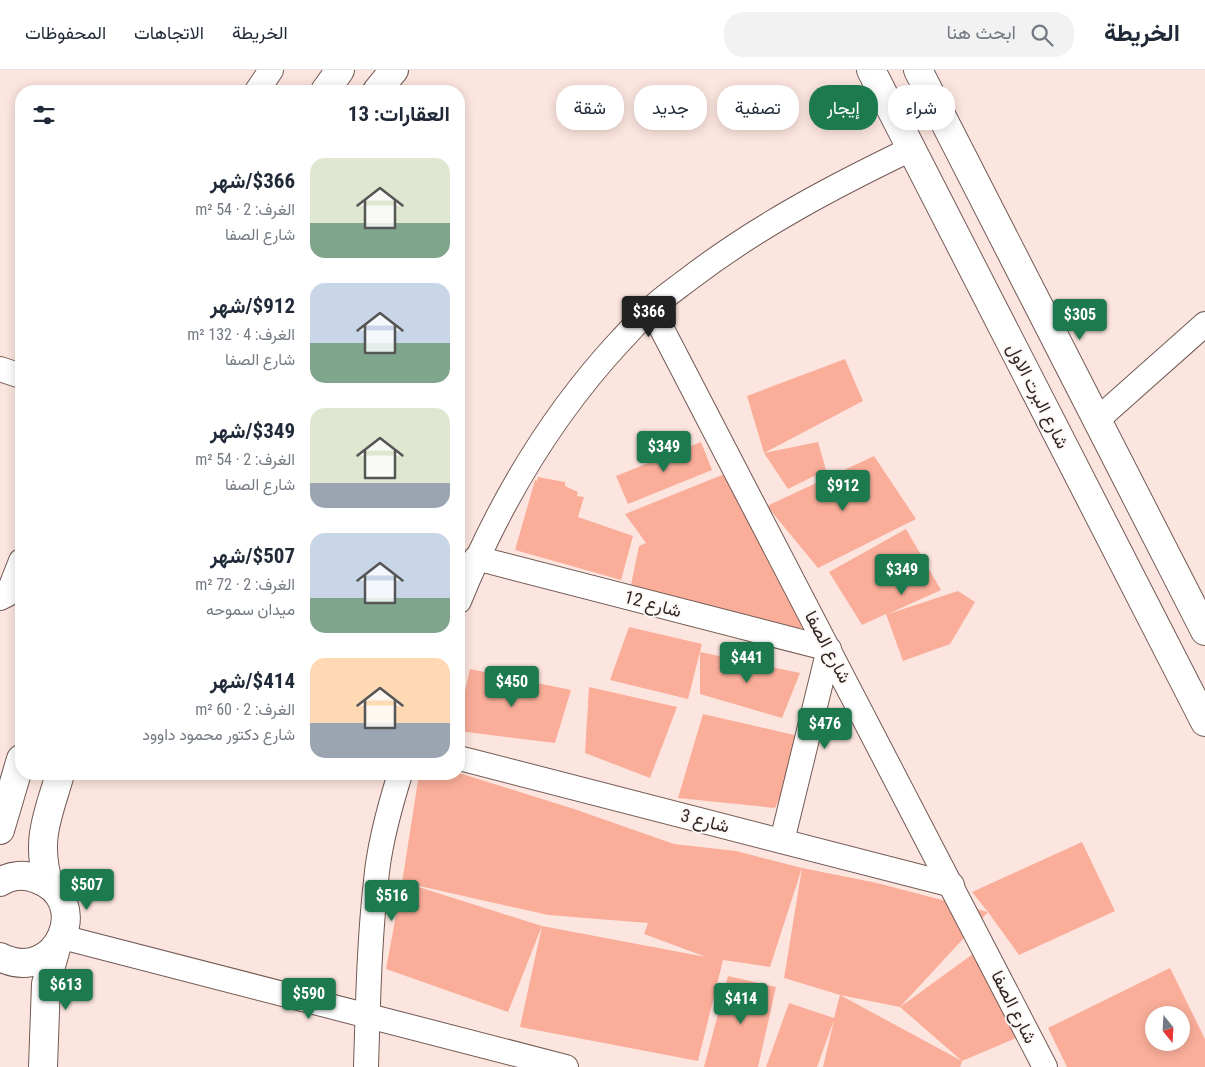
<!DOCTYPE html>
<html lang="ar">
<meta charset="utf-8">
<style>
body{margin:0;font-family:"Roboto Condensed",Vazirmatn,sans-serif;background:#f2f2f3;color:#1f2937;direction:rtl;height:100vh;display:flex;flex-direction:column;font-size:19px;white-space:nowrap}
*{box-sizing:border-box;margin:0}
p{font-size:16px;color:#747a83}
.icon{flex:none;width:28px;height:28px;fill:none;stroke:currentColor;stroke-width:2;stroke-linecap:round;stroke-linejoin:round}
.map{position:relative;flex:1;overflow:hidden;direction:ltr}
.details{position:absolute;left:15px;top:15px;width:450px;height:695px;display:flex;flex-direction:column;background:#fff;border-radius:20px;box-shadow:0 2px 12px #0003;direction:rtl}
.details>*{flex:none}
.guide{position:absolute;left:480px;top:15px;width:475px;height:45px;direction:rtl;display:flex;gap:10px}
.needle{width:32px;rotate:162deg}
.buttons{position:absolute;left:1145px;top:936px;display:grid;gap:10px}
.buttons a{display:grid;place-items:center;width:45px;height:45px;border-radius:50%;background:#fff;box-shadow:0 2px 12px #0003;font-size:25px}
.price{position:absolute;translate:-50% -42px;padding:0 11px;border-radius:5px;background:#1d7a4f;color:#fff;font-size:16px;line-height:32px;filter:drop-shadow(0 1px 2px #0008)}
.price::after{content:'';position:absolute;left:50%;top:30px;width:15px;height:11px;margin-left:-8px;background:inherit;clip-path:polygon(0 0,100% 0,50% 100%)}
.price.on{background:#222;color:#fff}
ul{padding:0;list-style:none}
li{display:flex;align-items:center;gap:15px;height:125px;padding:0 15px}
li span{display:grid;place-items:center;flex:none;width:140px;height:100px;border-radius:15px;color:#555}
li>.icon{margin-inline-start:auto}
span .icon{width:60px;height:60px;fill:#fffc;stroke-width:1}
li b{font-size:21px}
h2{display:flex;justify-content:space-between;align-items:center;height:60px;padding:0 15px;font-size:21px}
.pill{padding:0 18px;border-radius:20px;background:#fff;box-shadow:0 2px 12px #0003;font-size:18px;line-height:45px}
.pill.on{background:#1d7a4f;color:#fff}
header{display:flex;align-items:center;gap:30px;box-sizing:border-box;height:70px;padding:0 25px;background:#fff;border-bottom:1px solid #e0e1e3}
header strong{font-size:24px}
nav{display:flex;gap:28px;margin-inline-start:auto;font-size:18px}
.search{width:350px;height:45px;background:#f2f2f3;display:flex;align-items:center;gap:12px;box-sizing:border-box;padding:0 18px;border-radius:20px;color:#747a83;font-size:19px}
.map>svg:first-child{display:block}
.building{fill:#faae9a;fill-rule:evenodd}
.lines{fill:none;stroke-linecap:round;stroke-linejoin:round}
.minor-casing{stroke:#725a54;stroke-width:26}
.tertiary-casing{stroke:#725a54;stroke-width:30}
.secondary-casing{stroke:#725a54;stroke-width:30}
.minor{stroke:#fff;stroke-width:24}
.tertiary{stroke:#fff;stroke-width:28}
.secondary{stroke:#fff;stroke-width:28}
.labels{text-anchor:middle;stroke-width:4;stroke-linejoin:round;paint-order:stroke}
.street-label{font-size:18px;fill:#302623;stroke:#fdf7f5}
</style>
<header>
<strong>الخريطة</strong>
<div class="search"><svg class="icon" aria-label="search" viewBox="0 0 24 24"><circle cx="10" cy="10" r="6"/><path d="M15 15l6 6"/></svg>ابحث هنا</div>
<nav><a>الخريطة</a><a>الاتجاهات</a><a>المحفوظات</a></nav>
</header>
<div class="map">
<svg width="1205" height="997" viewBox="0 0 1205 997">
<rect width="100%" height="100%" fill="#fce5df"/>
<!-- building -->
<g class="building">
<polygon points="845,289 863,331 764,383 747,326"/>
<polygon points="701,372 712,400 628,434 616,406"/>
<polygon points="818,372 826,400 788,419 764,383"/>
<polygon points="874,386 916,449 818,498 767,436"/>
<polygon points="727,403 743,442 748,440 814,551 790,564 640,524 631,515 639,476 646,473 625,444"/>
<polygon points="538,407 565,412 565,416 578,422 577,426 584,427 578,447 633,466 621,510 515,480 535,410 537,411"/>
<polygon points="906,459 941,520 888,544 958,521 975,532 950,574 903,591 886,544 862,555 829,502"/>
<polygon points="629,557 702,574 688,629 610,610"/>
<polygon points="700,582 800,603 782,648 700,624"/>
<polygon points="470,599 571,620 555,673 459,661 459,647"/>
<polygon points="589,617 677,637 650,708 585,683"/>
<polygon points="703,644 807,668 775,738 678,728"/>
<polygon points="459,703 574,739 674,774 736,781 802,798 770,897 723,890 698,991 520,957 542,856 706,887 644,864 648,853 548,845 406,813 542,856 508,942 386,899 402,813 419,704"/>
<polygon points="1082,772 1115,841 1019,885 988,842 900,937 840,925 962,991 900,937 977,881 1028,963 962,991 960,997 823,997 834,950 817,997 766,997 789,933 834,948 840,925 784,908 802,798 877,813 988,842 972,822"/>
<path d="M1170 898 1205 969V997H1067L1048 958ZM1154 945H1181V972H1154Z"/>
<polygon points="728,906 776,917 758,997 704,997"/>
</g>
<g class="lines">
<defs>
<g id="minor">
<polyline points="257,21 271,0"/>
<polyline points="651,238 1045,997"/>
<polyline points="0,299 21,306"/>
<polyline points="1097,350 1205,254"/>
<polyline points="476,488 829,579 782,771"/>
<polyline points="0,528 8,524 21,491"/>
<path d="M459 531C498 435 551 345 622 269 632 259 640 248 651 239 662 228 677 218 690 208 758 156 834 116 911 79"/>
<polyline points="459,688 952,815"/>
<polyline points="62,867 566,997"/>
<path d="M366 997C368 935 369 873 376 811 379 775 389 739 400 704"/>
</g>
<g id="tertiary">
<polyline points="325,21 340,0"/>
<polyline points="377,21 394,0"/>
<polyline points="0,760 21,689"/>
<path d="M0 812C11 805 25 804 37 809 94 829 58 916 0 887"/>
<path d="M49 815C35 770 48 746 60 704"/>
<polyline points="43,997 46,914 56,878"/>
</g>
<g id="secondary">
<polyline points="871,0 1205,652"/>
<polyline points="918,0 1205,561"/>
</g>
</defs>
<!-- minor casing -->
<use href="#minor" class="minor-casing"/>
<!-- tertiary casing -->
<use href="#tertiary" class="tertiary-casing"/>
<!-- secondary casing -->
<use href="#secondary" class="secondary-casing"/>
<!-- minor -->
<use href="#minor" class="minor"/>
<!-- tertiary -->
<use href="#tertiary" class="tertiary"/>
<!-- secondary -->
<use href="#secondary" class="secondary"/>
</g>
<g class="labels">
<!-- street labels -->
<g class="street-label">
<text transform="translate(1038 326) rotate(63)" y="6">شارع البرت الاول</text>
<text transform="translate(653 534) rotate(15)" y="6">شارع 12</text>
<text transform="translate(828 577) rotate(62)" y="6">شارع الصفا</text>
<text transform="translate(705 751) rotate(14)" y="6">شارع 3</text>
<text transform="translate(1014 937) rotate(63)" y="6">شارع الصفا</text>
</g>
</g>
</svg>
<div class="buttons">
<a><svg class="needle" viewBox="-14 -14 28 28"><path d="M0-13l5 13h-10z" fill="#e53935"/><path d="M0 13l5-13h-10z" fill="#747a83"/></svg></a>
</div>
<b class="price on" style="left:649px;top:268px">$366</b>
<b class="price" style="left:1080px;top:271px">$305</b>
<b class="price" style="left:664px;top:403px">$349</b>
<b class="price" style="left:843px;top:442px">$912</b>
<b class="price" style="left:902px;top:526px">$349</b>
<b class="price" style="left:747px;top:614px">$441</b>
<b class="price" style="left:512px;top:638px">$450</b>
<b class="price" style="left:825px;top:680px">$476</b>
<b class="price" style="left:87px;top:841px">$507</b>
<b class="price" style="left:392px;top:852px">$516</b>
<b class="price" style="left:66px;top:941px">$613</b>
<b class="price" style="left:309px;top:950px">$590</b>
<b class="price" style="left:741px;top:955px">$414</b>
<div class="guide">
<a class="pill">شراء</a>
<a class="pill on">إيجار</a>
<a class="pill">تصفية</a>
<a class="pill">جديد</a>
<a class="pill">شقة</a>
</div>
<section class="details">
<h2>العقارات: 13<svg class="icon" aria-label="filters" viewBox="0 0 24 24"><path d="M4 7h16M4 17h16"/><circle cx="9" cy="7" r="2"/><circle cx="15" cy="17" r="2"/></svg></h2>
<ul>
<li><span style="background:linear-gradient(#dfe7d0 65%,#7fa58c 0)"><svg class="icon" aria-label="home" viewBox="0 0 24 24"><path d="M3 11l9-7 9 7M6 9v11h12V9"/></svg></span><div><b>$366/شهر</b><p>الغرف: 2 · 54 m²</p><p>شارع الصفا</p></div></li>
<li><span style="background:linear-gradient(#c9d6e8 60%,#7fa58c 0)"><svg class="icon" aria-label="home" viewBox="0 0 24 24"><path d="M3 11l9-7 9 7M6 9v11h12V9"/></svg></span><div><b>$912/شهر</b><p>الغرف: 4 · 132 m²</p><p>شارع الصفا</p></div></li>
<li><span style="background:linear-gradient(#dfe7d0 75%,#9aa5b1 0)"><svg class="icon" aria-label="home" viewBox="0 0 24 24"><path d="M3 11l9-7 9 7M6 9v11h12V9"/></svg></span><div><b>$349/شهر</b><p>الغرف: 2 · 54 m²</p><p>شارع الصفا</p></div></li>
<li><span style="background:linear-gradient(#c9d6e8 65%,#7fa58c 0)"><svg class="icon" aria-label="home" viewBox="0 0 24 24"><path d="M3 11l9-7 9 7M6 9v11h12V9"/></svg></span><div><b>$507/شهر</b><p>الغرف: 2 · 72 m²</p><p>ميدان سموحه</p></div></li>
<li><span style="background:linear-gradient(#ffd9b3 65%,#9aa5b1 0)"><svg class="icon" aria-label="home" viewBox="0 0 24 24"><path d="M3 11l9-7 9 7M6 9v11h12V9"/></svg></span><div><b>$414/شهر</b><p>الغرف: 2 · 60 m²</p><p>شارع دكتور محمود داوود</p></div></li>
</ul>
</section>
</div>
